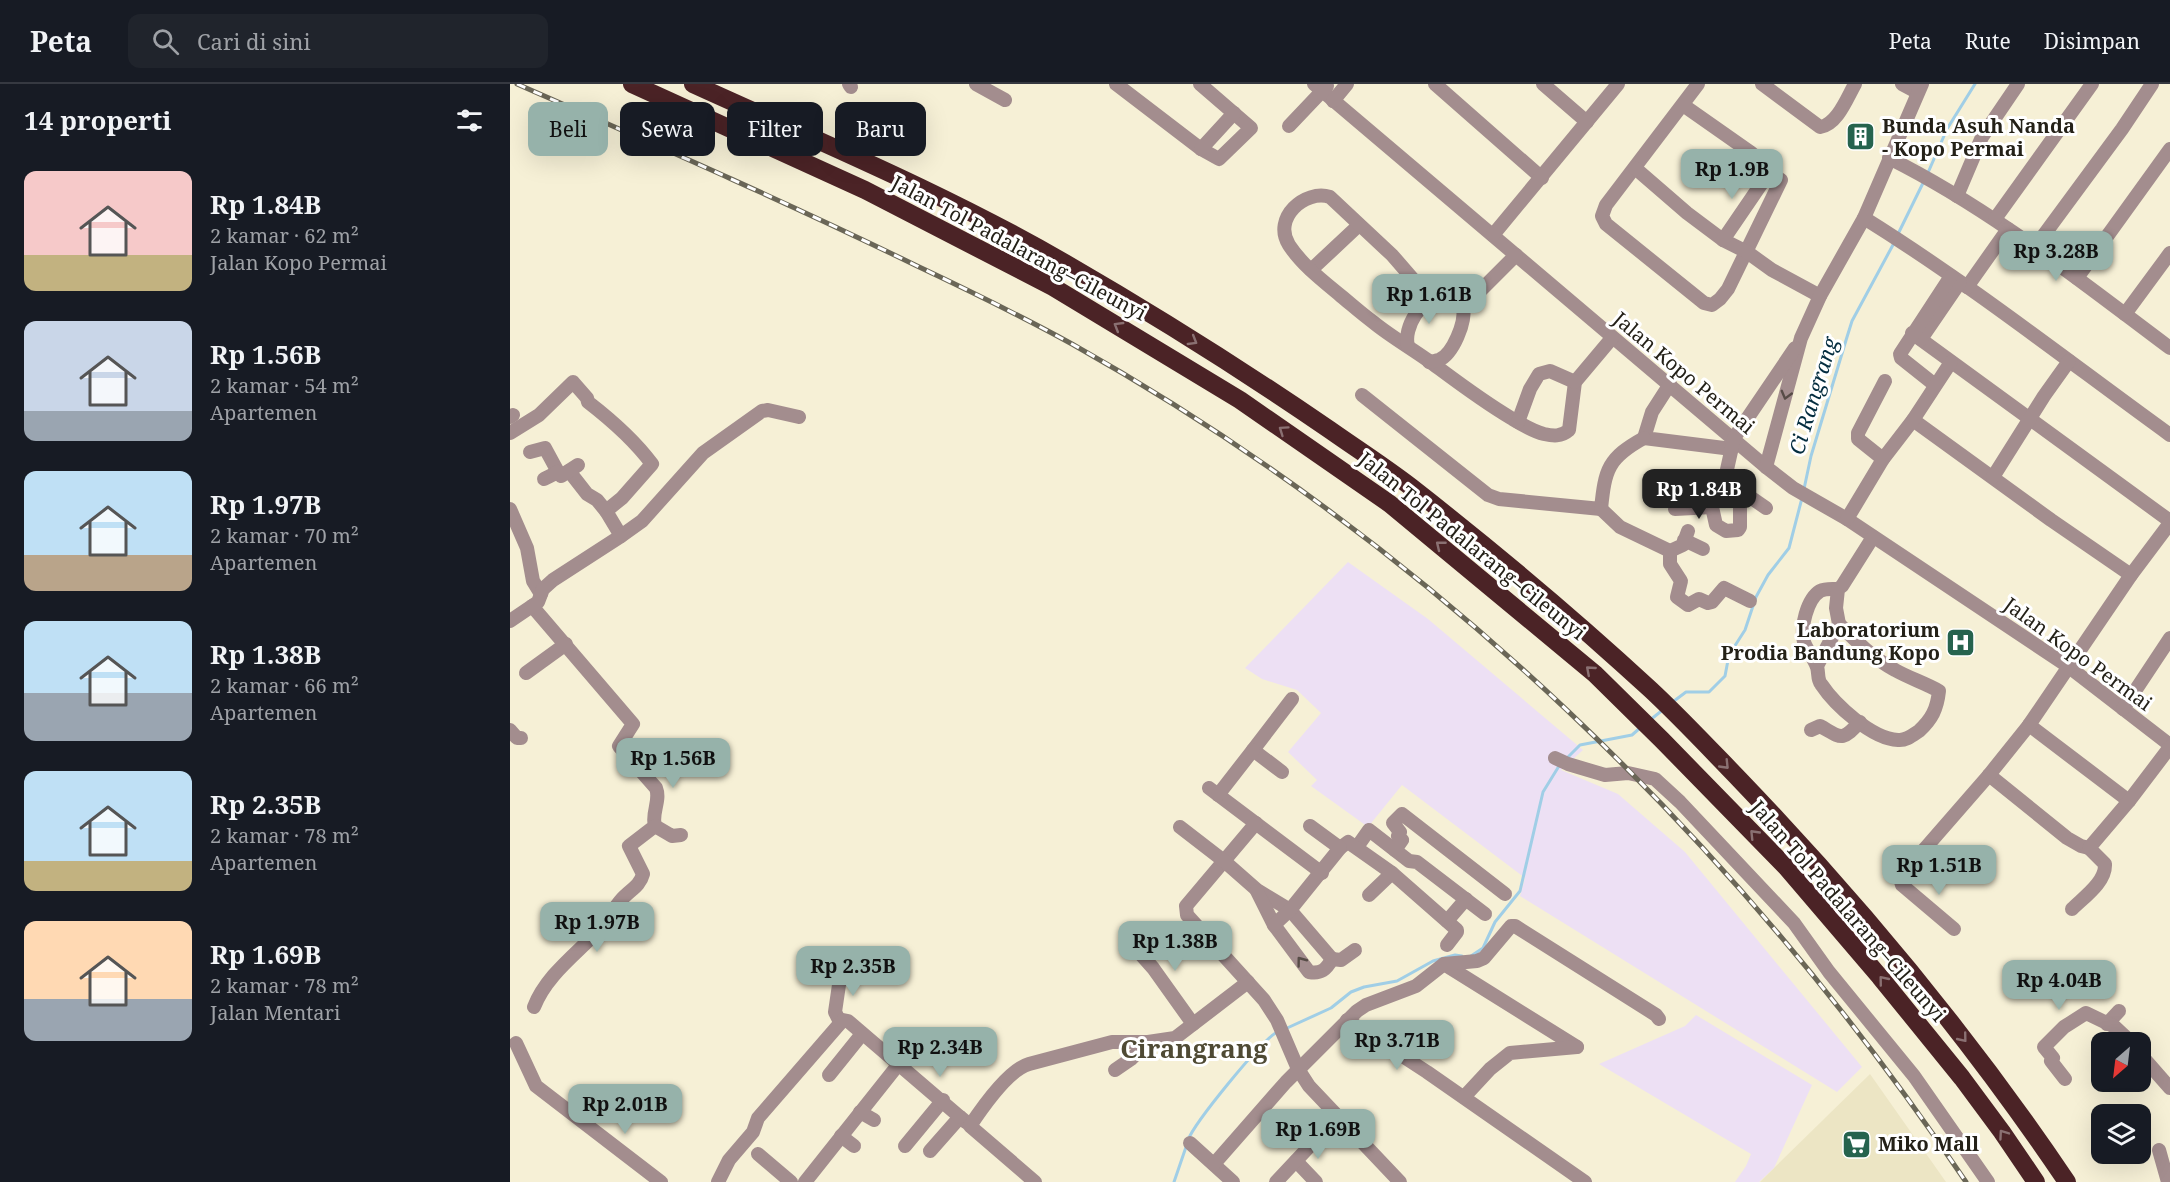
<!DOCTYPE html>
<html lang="id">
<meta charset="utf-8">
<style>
body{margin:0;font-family:"Noto Serif",serif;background:#20242c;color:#f1f3f6;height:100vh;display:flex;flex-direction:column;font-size:22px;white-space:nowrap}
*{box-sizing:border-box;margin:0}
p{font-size:20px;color:#9ea1a6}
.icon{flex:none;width:33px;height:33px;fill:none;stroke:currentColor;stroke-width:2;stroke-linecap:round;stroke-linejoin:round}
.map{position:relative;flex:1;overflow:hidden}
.side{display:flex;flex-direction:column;background:#171b24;width:510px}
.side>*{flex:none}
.hud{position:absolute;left:18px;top:18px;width:570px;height:54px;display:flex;gap:12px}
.needle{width:39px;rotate:208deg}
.tools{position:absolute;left:1581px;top:948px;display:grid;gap:12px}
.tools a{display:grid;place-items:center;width:60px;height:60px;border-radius:12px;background:#171b24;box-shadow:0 6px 24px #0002;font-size:30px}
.price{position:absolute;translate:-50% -51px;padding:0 14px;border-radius:12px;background:#96b2aa;color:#111;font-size:20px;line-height:39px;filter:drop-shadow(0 2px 3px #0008)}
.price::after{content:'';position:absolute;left:50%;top:36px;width:18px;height:14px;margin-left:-9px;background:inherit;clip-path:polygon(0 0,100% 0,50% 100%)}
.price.current{background:#222;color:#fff}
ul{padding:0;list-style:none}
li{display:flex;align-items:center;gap:18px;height:150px;padding:0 24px}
li span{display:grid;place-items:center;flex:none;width:168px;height:120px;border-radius:12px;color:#555}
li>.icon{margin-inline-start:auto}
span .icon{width:72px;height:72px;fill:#fffc;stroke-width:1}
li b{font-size:26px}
h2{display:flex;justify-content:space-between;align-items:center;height:72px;padding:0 24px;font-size:26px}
.pill{padding:0 21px;border-radius:12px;background:#171b24;box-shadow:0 6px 24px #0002;font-size:21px;line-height:54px}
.pill.current{background:#96b2aa;color:#111}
header{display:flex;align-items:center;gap:36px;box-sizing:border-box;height:84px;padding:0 30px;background:#171b24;border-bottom:2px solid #363941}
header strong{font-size:28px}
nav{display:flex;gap:33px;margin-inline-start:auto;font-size:21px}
.search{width:420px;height:54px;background:#20242c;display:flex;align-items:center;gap:15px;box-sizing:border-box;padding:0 21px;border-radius:12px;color:#9ea1a6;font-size:22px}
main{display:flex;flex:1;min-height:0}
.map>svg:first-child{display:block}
.built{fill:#ece5c4}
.industrial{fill:#ede0f4}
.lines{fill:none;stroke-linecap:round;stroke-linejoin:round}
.stream{stroke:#a0cee6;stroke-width:3}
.minor{stroke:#a38d8e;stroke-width:14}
.motorway{stroke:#4b2326;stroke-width:18}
.rail-casing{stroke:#6a6657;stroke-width:5}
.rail{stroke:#fff;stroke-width:3;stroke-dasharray:9;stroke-linecap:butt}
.oneway{stroke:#8a7072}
.oneway2{stroke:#574c47}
.labels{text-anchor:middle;stroke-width:6;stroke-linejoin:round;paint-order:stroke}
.poi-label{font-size:20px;font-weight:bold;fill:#242118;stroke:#fff;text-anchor:start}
.street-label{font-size:20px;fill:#242118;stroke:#fff}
.water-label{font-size:21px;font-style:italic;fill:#042d3f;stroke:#fff}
.district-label{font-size:26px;font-weight:bold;fill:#4f4a34;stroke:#fff}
</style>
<header>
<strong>Peta</strong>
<div class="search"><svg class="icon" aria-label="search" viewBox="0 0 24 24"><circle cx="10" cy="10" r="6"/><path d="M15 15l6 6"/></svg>Cari di sini</div>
<nav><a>Peta</a><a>Rute</a><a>Disimpan</a></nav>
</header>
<main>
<section class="side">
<h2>14 properti<svg class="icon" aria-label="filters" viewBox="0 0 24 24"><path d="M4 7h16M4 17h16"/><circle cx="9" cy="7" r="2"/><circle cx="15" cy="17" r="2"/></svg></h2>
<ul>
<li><span style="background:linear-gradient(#f6c9c9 70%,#c2b280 0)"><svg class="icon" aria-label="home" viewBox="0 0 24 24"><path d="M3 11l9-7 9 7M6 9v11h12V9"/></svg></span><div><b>Rp 1.84B</b><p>2 kamar · 62 m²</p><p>Jalan Kopo Permai</p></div></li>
<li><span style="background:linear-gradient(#c9d6e8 75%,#9aa5b1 0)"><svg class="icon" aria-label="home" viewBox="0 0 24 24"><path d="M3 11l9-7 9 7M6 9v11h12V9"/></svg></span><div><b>Rp 1.56B</b><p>2 kamar · 54 m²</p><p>Apartemen</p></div></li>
<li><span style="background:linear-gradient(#bfe0f5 70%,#b9a48a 0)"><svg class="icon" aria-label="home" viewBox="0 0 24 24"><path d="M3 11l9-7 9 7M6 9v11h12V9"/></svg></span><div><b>Rp 1.97B</b><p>2 kamar · 70 m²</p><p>Apartemen</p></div></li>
<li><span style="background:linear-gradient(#bfe0f5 60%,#9aa5b1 0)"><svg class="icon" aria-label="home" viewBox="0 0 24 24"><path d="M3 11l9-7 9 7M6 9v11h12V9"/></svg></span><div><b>Rp 1.38B</b><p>2 kamar · 66 m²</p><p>Apartemen</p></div></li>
<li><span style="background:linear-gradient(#bfe0f5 75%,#c2b280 0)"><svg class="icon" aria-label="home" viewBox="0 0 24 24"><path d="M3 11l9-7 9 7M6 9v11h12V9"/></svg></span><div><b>Rp 2.35B</b><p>2 kamar · 78 m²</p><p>Apartemen</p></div></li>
<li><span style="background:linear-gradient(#ffd9b3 65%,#9aa5b1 0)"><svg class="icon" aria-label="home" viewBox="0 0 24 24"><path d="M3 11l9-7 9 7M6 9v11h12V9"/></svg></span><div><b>Rp 1.69B</b><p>2 kamar · 78 m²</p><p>Jalan Mentari</p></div></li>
</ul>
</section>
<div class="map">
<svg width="1660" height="1098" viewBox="0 0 1660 1098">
<rect width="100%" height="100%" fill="#f6f0d6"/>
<!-- built -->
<polygon class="built" points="1360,990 1436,1098 1250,1098 1264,1084"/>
<!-- industrial -->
<g class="industrial">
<polygon points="838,478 918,535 1073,666 1051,686 1108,710 1175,768 1352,983 1327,1008 1010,812 1015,794 892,701 858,743 801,702 807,696 778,668 811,629 787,606 752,595 735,584"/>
<polygon points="1186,931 1302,1001 1264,1084 1249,1098 1225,1098 1236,1082 1241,1070 1089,980 1175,942"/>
</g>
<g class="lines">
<!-- stream -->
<g class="stream">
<polyline points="1417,91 1437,45 1465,0"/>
<polyline points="1388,150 1414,97"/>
<polyline points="1294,405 1301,372 1337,253 1342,237 1384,159"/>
<polyline points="1164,617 1176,608 1199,608 1215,592 1219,571 1235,546 1246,513 1258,491 1279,464 1292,414"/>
<polyline points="1140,636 1154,625"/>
<polyline points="1056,675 1070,661 1122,651 1130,644"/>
<polyline points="961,872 973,864 985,838 1010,807 1033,708 1049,682"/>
<polyline points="775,945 821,924 841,908 854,903 887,897 923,877 945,871 952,872"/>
<path d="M678 1056C685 1038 750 958 767 948"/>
<polyline points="664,1098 676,1063"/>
</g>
<!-- minor -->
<g class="minor">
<polyline points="339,0 341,3"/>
<polyline points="466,0 495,16"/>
<polyline points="606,0 691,65 709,75 741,44 690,0"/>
<polyline points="804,0 1256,383 1283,404 1337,435 1559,583 1660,661"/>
<polyline points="925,0 1032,94"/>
<polyline points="1033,0 1077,38"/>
<path d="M1252 0 1310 43C1327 41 1337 14 1345 0"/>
<polyline points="1392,0 1407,8"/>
<polyline points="823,17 837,0"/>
<polyline points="1173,21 1240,68 1252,78 1258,88 1271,96 1218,205 1210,215 1202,221 1194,219 1096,140 1092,132 1096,121 1188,0"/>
<polyline points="779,42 817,2"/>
<polyline points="691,65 724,29"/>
<path d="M1379 74C1481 125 1569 196 1660 264"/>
<polyline points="1125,84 1177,129 1213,156 1237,168 1262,186 1310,212"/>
<polyline points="1447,112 1472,53 1508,0"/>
<path d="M1354 134C1460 200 1559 278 1660 351"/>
<polyline points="1485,135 1582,0"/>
<polyline points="983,151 1108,0"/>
<polyline points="1213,156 1256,93 1258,88"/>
<polyline points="1525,163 1612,45 1642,0"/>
<polyline points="801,186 849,141"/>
<polyline points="1567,194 1660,65"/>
<polyline points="1457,203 1498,145"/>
<path d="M921 216 882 171 820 113C795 105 762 134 779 161 792 181 813 197 831 212 842 221 852 230 863 238 880 252 901 264 919 277 946 297 972 317 1001 334 1011 340 1022 347 1034 350 1043 352 1051 353 1059 346L1065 298 1102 254"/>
<polyline points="953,224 1006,171"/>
<polyline points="1615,230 1660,169"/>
<polyline points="1402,249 1660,437"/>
<polyline points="1411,255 1450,198"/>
<path d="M898 262C893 244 911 213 932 214 941 214 947 219 953 224 956 238 943 270 929 276 926 277 923 277 919 278"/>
<polyline points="1160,300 1142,328 1134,354 1222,365"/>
<polyline points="1425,301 1391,274 1390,270 1441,192"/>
<path d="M852 311 978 411 989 415 1091 425C1095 385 1098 374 1134 354"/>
<polyline points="0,333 3,331"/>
<polyline points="1403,336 1541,436 1621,491"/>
<polyline points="1008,338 1020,305 1029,290 1040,287 1065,298"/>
<path d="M0 349 29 331 63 298 77 314 78 318C100 335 125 357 142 380L112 414 96 427"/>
<polyline points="20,368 35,364 48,388"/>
<polyline points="1373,375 1348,355 1348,349 1375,297"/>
<polyline points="1256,383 1291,254 1310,212 1354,134 1412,0"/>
<polyline points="59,387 77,410 87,416 96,427 111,452"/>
<polyline points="1483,393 1534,312 1559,277"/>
<polyline points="34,395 48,388 51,392 68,381"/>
<polyline points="1256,424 1230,406 1230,443 1228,446 1216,447 1206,441 1202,423 1216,390 1224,354 1285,264"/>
<polyline points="0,425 17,464 23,497 31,510"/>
<polyline points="1091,425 1110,443 1160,467"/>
<polyline points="1165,425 1202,423"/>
<polyline points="1337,435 1373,375 1403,336 1441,278"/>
<polyline points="1174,456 1193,465"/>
<polyline points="1160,467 1160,480 1171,497 1167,513 1178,521 1189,515 1198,519 1202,518 1214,504 1240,517"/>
<polyline points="1160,467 1173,461 1178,447"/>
<path d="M1328 505C1322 505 1316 504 1310 507 1297 515 1290 544 1294 558 1297 567 1304 574 1307 583 1309 589 1307 595 1311 600 1325 621 1362 655 1388 656 1396 657 1403 651 1409 647 1422 635 1427 625 1429 607 1415 599 1399 594 1385 586 1364 575 1346 557 1329 540"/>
<path d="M22 522 123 640 109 662 146 704C151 717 141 729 145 742L119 762 133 790C130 802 120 806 112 815 103 825 97 838 87 848 65 871 36 892 24 923"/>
<polyline points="0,537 28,518 33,505 43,496 111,452 132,437 193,369 252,327 258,326 289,333"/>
<polyline points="1307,582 1329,540 1326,524 1328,505 1332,502 1363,453"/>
<polyline points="16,589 56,560"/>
<polyline points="1613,625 1660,554"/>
<polyline points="1519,641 1619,717"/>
<polyline points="0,646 7,654 11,654"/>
<path d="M1301 646 1310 642C1332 654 1331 658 1350 638"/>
<polyline points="1045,674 1058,680 1095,691 1118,689 1145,695 1170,718 1284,839 1319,888 1404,992 1478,1098"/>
<polyline points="772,688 743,666 782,615"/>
<polyline points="1479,691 1557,754 1571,762 1579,764"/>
<polyline points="699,704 812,789"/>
<polyline points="708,711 743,666"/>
<polyline points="746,739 676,822 677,831 754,916 767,936 788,985 799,1002 890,1098"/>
<polyline points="145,742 162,752 171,751"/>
<polyline points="670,743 714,777 747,806 780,826 822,875"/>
<polyline points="847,763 859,746 899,777 907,778 975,830"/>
<polyline points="830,764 838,758 882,789 947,846 947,848 937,861"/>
<polyline points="885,766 892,756 888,752 890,748 883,739 892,730 995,810"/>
<path d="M747 807 764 841 799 888C811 890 816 886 822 875"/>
<polyline points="859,811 882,789"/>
<path d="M1562 825C1574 813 1596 798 1595 780L1579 764 1619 717 1660 663"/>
<polyline points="937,837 956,815"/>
<polyline points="764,841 780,826 830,764 800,742"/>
<polyline points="1444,845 1392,801 1390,794 1391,792 1479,691 1519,641 1621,491 1660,439"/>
<polyline points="620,858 643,884 683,940"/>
<polyline points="822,875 831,876 845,866"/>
<polyline points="934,880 1067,963"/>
<polyline points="330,894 325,928 330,938"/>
<polyline points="837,936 917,988 1075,1098"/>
<polyline points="1597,940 1609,927"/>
<polyline points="6,959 26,1002 151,1098"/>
<polyline points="1630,970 1660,1004"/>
<polyline points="605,986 621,975 638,958"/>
<polyline points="319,991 352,950"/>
<polyline points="1555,995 1541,977 1543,974 1534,963 1554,943 1576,929 1605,943 1621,958"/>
<polyline points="954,1013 980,985 1000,969 1067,963"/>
<polyline points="350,1028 364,1036"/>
<polyline points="331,1052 344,1062"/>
<polyline points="680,1059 723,1098"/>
<polyline points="395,1062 433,1016"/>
<polyline points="1649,1066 1658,1098"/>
<polyline points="420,1067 450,1033 456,1038"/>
<polyline points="248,1070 281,1098"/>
<polyline points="786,1077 806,1098"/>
<polyline points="704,1080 776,998 847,927 856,921 906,902 934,880 967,877 974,874 1001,842 1005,842 1146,931 1149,935"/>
<polyline points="208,1098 219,1076 243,1048 248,1034 333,936 338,937 450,1033"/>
<polyline points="295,1098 388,981"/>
<path d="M525 1098 460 1042C472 1024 498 986 519 980L602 958H638L665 954 738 898"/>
<polyline points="766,1098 827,1033"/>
</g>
<!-- motorway -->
<g class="motorway">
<polyline points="122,0 355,106 543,203 730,316 880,420 1085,590 1152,656 1276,783 1370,893 1452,994 1492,1048 1526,1098"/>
<path d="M183 0C308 57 436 110 555 179 645 231 734 287 820 346 847 365 875 383 901 403 983 467 1064 535 1141 606 1171 634 1200 665 1229 695 1349 820 1460 954 1557 1098"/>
</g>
<defs>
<path id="rail" d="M7 0C141 59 274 117 405 181 458 206 511 232 562 260 922 462 1226 757 1456 1098"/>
</defs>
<!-- rail casing -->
<use href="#rail" class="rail-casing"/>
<!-- rail -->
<use href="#rail" class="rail"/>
</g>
<!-- one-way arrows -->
<defs><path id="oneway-chevron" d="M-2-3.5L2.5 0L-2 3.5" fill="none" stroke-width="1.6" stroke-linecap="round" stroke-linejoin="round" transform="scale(1.5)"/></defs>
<g class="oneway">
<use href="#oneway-chevron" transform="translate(608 242) rotate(-149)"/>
<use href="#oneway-chevron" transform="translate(683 257) rotate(31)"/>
<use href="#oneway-chevron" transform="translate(773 346) rotate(-145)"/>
<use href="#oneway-chevron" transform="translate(930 461) rotate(-141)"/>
<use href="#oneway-chevron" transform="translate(1080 586) rotate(-139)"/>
<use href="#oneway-chevron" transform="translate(1215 681) rotate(46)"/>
<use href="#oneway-chevron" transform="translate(1244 750) rotate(-134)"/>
<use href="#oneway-chevron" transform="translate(1373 896) rotate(-129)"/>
<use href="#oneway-chevron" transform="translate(1453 954) rotate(51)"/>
<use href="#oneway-chevron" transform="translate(1493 1050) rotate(-125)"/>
</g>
<g class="oneway2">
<use href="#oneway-chevron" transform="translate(1276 311) rotate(105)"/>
<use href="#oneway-chevron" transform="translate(791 877) rotate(-127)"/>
</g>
<!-- icons -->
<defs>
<symbol id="building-square" viewBox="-11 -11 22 22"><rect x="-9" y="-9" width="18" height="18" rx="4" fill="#26634e" stroke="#fff"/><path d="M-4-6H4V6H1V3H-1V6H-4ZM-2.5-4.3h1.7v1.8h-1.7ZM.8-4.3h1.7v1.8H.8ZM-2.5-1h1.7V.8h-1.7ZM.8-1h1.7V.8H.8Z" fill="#fff"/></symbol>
<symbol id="hospital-square" viewBox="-11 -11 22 22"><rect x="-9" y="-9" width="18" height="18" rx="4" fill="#26634e" stroke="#fff"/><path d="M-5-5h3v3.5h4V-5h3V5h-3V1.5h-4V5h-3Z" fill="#fff"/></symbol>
<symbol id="supermarket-square" viewBox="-11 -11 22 22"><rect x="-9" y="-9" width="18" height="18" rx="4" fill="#26634e" stroke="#fff"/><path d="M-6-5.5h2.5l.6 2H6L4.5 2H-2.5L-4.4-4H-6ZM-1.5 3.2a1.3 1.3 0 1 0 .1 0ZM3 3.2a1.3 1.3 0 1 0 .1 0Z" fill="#fff"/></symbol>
</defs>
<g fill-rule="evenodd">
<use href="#building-square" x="1334" y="36" width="33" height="33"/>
<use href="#hospital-square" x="1434" y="542" width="33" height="33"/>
<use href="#supermarket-square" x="1330" y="1044" width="33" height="33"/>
</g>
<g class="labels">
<!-- poi labels -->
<g class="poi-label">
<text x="1372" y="49">Bunda Asuh Nanda<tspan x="1372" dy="23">- Kopo Permai</tspan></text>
<text x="1430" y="553" text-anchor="end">Laboratorium<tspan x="1430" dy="23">Prodia Bandung Kopo</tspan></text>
<text x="1368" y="1067">Miko Mall</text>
</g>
<!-- street labels -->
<g class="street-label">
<text transform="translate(509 164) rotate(28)" y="7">Jalan Tol Padalarang–Cileunyi</text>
<text transform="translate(1174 289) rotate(40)" y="7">Jalan Kopo Permai</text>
<text transform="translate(962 462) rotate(39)" y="7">Jalan Tol Padalarang–Cileunyi</text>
<text transform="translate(1568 570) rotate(36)" y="7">Jalan Kopo Permai</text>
<text transform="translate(1338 827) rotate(49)" y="7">Jalan Tol Padalarang–Cileunyi</text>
</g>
<!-- water labels -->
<g class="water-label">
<text transform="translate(1304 312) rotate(-73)" y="7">Ci Rangrang</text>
</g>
<!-- district labels -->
<g class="district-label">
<text x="684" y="974">Cirangrang</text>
</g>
</g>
</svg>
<div class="tools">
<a><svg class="needle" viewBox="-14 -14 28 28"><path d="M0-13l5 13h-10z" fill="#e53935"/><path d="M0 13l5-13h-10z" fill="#9ea1a6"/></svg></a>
<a><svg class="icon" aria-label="layers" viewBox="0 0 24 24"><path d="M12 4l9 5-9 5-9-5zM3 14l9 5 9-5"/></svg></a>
</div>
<b class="price" style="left:1222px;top:116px">Rp 1.9B</b>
<b class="price" style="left:1546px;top:198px">Rp 3.28B</b>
<b class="price" style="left:919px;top:241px">Rp 1.61B</b>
<b class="price current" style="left:1189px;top:436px">Rp 1.84B</b>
<b class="price" style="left:163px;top:705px">Rp 1.56B</b>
<b class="price" style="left:1429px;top:812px">Rp 1.51B</b>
<b class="price" style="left:87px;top:869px">Rp 1.97B</b>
<b class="price" style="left:665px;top:888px">Rp 1.38B</b>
<b class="price" style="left:343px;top:913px">Rp 2.35B</b>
<b class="price" style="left:1549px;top:927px">Rp 4.04B</b>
<b class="price" style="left:887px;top:987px">Rp 3.71B</b>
<b class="price" style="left:430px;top:994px">Rp 2.34B</b>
<b class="price" style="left:115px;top:1051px">Rp 2.01B</b>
<b class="price" style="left:808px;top:1076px">Rp 1.69B</b>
<div class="hud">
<a class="pill current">Beli</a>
<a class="pill">Sewa</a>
<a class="pill">Filter</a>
<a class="pill">Baru</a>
</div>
</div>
</main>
